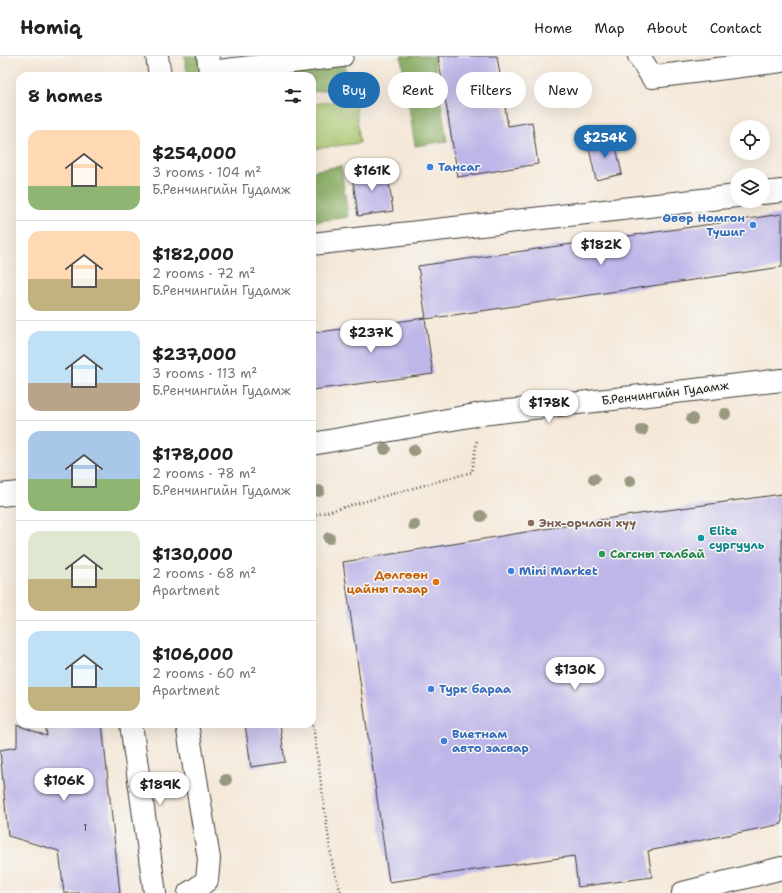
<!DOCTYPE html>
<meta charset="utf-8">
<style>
body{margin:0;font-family:"Shantell Sans",sans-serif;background:#f6f6f6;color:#222;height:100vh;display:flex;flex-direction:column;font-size:15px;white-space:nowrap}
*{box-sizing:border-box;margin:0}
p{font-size:13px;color:#767676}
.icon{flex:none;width:22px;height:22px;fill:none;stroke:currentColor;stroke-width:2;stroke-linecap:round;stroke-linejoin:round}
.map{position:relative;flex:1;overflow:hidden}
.details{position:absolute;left:16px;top:16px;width:300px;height:656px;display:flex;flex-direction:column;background:#fff;border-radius:12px;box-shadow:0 4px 16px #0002}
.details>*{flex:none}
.banner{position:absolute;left:328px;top:16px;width:380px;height:36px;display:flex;gap:8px}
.controls{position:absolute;left:730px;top:64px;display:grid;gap:8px}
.controls a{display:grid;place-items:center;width:40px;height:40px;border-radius:50%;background:#fff;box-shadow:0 4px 16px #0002;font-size:20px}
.price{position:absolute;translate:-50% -34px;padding:0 9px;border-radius:14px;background:#fff;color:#222;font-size:13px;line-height:26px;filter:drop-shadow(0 1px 2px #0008)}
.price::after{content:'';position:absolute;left:50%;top:24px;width:12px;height:9px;margin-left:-6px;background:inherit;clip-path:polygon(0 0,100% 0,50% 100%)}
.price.active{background:#1f6fb2;color:#fff}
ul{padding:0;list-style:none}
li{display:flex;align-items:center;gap:12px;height:100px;padding:0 12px}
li+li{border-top:1px solid #e0e0e0}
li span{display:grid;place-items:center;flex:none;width:112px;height:80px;border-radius:12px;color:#555}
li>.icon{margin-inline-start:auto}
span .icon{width:48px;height:48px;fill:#fffc;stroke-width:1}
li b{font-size:17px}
h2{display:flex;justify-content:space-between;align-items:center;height:48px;padding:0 12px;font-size:17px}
.tag{padding:0 14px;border-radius:18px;background:#fff;box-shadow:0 4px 16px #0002;font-size:14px;line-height:36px}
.tag.active{background:#1f6fb2;color:#fff}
header{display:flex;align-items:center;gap:24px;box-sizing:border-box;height:56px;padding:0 20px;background:#fff;border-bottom:1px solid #e0e0e0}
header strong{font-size:19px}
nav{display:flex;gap:22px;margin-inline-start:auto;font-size:14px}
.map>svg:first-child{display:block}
.green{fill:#a7c46b;stroke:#627044}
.forest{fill:#85aa5f;stroke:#50633e}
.building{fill:#beb5e8}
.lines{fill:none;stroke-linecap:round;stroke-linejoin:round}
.minor-casing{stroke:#3d3b38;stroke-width:24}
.path{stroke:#3d3b38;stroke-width:2.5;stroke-dasharray:1 3;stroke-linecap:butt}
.minor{stroke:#fff;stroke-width:22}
.tree{fill:#999880}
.shop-dot{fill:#3f7fe0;stroke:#f6f6f2;stroke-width:1.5}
.education-dot{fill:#8d6e63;stroke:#f6f6f2;stroke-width:1.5}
.culture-dot{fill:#0f9aa8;stroke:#f6f6f2;stroke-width:1.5}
.leisure-dot{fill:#2e9e5b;stroke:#f6f6f2;stroke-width:1.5}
.food-dot{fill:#e8710a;stroke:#f6f6f2;stroke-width:1.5}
.labels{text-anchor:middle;stroke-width:3;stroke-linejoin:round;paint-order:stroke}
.number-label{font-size:10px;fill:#44424f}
.shop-label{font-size:12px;font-weight:bold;fill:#366cbe;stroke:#f6f6f2;text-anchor:start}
.street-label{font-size:12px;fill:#1c1c1c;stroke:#f6f6f2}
.education-label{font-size:12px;font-weight:bold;fill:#785e54;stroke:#f6f6f2;text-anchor:start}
.culture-label{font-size:12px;font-weight:bold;fill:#0d838f;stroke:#f6f6f2;text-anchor:start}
.leisure-label{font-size:12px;font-weight:bold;fill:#27864d;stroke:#f6f6f2;text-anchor:start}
.food-label{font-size:12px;font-weight:bold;fill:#c56008;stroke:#f6f6f2;text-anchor:end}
</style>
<header>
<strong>Homiq</strong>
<nav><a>Home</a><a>Map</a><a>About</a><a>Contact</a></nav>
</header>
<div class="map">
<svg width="782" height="837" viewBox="0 0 782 837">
<rect width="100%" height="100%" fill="#f6f6f2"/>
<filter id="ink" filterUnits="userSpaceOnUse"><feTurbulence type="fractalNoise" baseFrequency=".025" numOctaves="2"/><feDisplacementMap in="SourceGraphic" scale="8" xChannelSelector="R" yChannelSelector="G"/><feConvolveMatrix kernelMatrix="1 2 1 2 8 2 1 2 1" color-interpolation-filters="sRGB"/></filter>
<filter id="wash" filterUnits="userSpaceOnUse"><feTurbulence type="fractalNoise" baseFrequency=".012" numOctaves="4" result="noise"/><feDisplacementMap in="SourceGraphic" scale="16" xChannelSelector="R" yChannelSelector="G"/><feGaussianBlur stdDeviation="0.9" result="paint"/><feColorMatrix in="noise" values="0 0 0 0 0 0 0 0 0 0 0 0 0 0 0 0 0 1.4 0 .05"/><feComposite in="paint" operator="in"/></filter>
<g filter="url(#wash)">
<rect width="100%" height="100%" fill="#f5e8d8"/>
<!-- green -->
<polygon class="green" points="355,43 360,87 312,93 312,48"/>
<!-- forest -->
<g class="forest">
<polygon points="184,0 200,0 203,20 188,20"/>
<polygon points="401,0 434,0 447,85 415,90"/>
<polygon points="345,5 347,31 312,36 312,20 223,20"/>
<polygon points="341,110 348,161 312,166 312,115"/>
</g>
<g id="blocks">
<!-- building -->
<g class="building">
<polygon points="438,0 497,0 508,70 532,66 538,108 458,121"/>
<polygon points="614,82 622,118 596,124 588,88"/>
<polygon points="387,113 393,155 358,160 352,118"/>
<polygon points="782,158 782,211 426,263 418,210"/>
<polygon points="425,262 433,318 312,334 312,277"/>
<polygon points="782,438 782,768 648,795 652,821 578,831 574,800 389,826 343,506 618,461"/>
<polygon points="45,668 102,668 120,837 64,837 59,795 8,780 0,694 17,691 17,669 47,680"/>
<polygon points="245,668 280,668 285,706 251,711"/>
</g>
</g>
</g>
<g filter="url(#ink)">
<use href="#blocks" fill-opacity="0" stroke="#3d3b38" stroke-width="1"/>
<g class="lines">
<defs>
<g id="minor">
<polyline points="157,0 160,20"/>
<polyline points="208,0 210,16 342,0"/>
<polyline points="639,0 652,21 782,5"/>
<polyline points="763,137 782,135"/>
<polyline points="312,188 737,140"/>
<polyline points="312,388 481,358 782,324"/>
<polyline points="0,439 20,437"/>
<polyline points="131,668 155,837"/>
<polyline points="187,668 209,803 207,824 196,833 189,837"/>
<polyline points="683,837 782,812"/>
</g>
</defs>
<!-- minor casing -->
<use href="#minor" class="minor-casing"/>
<!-- path -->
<g class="path">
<polyline points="312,460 472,416 477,384"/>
<polyline points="312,661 332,807 341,837"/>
</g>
<!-- minor -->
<use href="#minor" class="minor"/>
</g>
<!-- trees -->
<g class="tree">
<circle cx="725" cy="358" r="6"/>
<circle cx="692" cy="363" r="6"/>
<circle cx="642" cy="374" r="6"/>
<circle cx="385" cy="393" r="6"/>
<circle cx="414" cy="394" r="6"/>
<circle cx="594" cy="423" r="6"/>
<circle cx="630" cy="425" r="6"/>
<circle cx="319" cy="435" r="6"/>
<circle cx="481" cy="460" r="6"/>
<circle cx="414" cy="469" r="6"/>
<circle cx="329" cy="482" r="6"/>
<circle cx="226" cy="724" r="6"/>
</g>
</g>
<!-- markers -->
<g class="shop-dot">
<circle cx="430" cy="111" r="4"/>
<circle cx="753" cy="169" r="4"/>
<circle cx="511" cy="515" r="4"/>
<circle cx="431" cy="633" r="4"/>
<circle cx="444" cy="685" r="4"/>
</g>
<circle class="education-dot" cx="531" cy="467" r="4"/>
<circle class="culture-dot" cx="701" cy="482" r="4"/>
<circle class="leisure-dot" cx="602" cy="498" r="4"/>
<circle class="food-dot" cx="436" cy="526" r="4"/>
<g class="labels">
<!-- number labels -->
<g class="number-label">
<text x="85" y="775">1</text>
</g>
<!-- shop labels -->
<g class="shop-label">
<text x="438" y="115">Тансаг</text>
<text x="745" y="166" text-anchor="end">Өвөр Номгон<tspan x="745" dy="14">Түшиг</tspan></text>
<text x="519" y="519">Mini Market</text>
<text x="439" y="637">Турк бараа</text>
<text x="452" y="682">Виетнам<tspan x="452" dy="14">авто засвар</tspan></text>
</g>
<!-- street labels -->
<g class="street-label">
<text transform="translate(665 337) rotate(-7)" y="4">Б.Ренчингийн Гудамж</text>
</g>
<!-- education labels -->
<g class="education-label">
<text x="539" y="471">Энх-орчлон хүү</text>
</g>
<!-- culture labels -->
<g class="culture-label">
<text x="709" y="479">Elite<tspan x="709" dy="14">сургууль</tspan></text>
</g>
<!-- leisure labels -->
<g class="leisure-label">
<text x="610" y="502">Сагсны талбай</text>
</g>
<!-- food labels -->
<g class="food-label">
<text x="428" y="523">Дөлгөөн<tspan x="428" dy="14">цайны газар</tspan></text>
</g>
</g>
</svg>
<div class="controls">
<a><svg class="icon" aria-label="locate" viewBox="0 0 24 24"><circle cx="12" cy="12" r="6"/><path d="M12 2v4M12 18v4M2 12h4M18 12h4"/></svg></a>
<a><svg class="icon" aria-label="layers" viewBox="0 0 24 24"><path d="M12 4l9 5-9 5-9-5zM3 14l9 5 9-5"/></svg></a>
</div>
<b class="price active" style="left:605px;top:103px">$254K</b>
<b class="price" style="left:372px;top:136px">$161K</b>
<b class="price" style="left:601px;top:210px">$182K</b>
<b class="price" style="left:371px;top:298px">$237K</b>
<b class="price" style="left:549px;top:368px">$178K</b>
<b class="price" style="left:575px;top:635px">$130K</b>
<b class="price" style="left:64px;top:746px">$106K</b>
<b class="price" style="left:160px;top:750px">$189K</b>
<div class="banner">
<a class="tag active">Buy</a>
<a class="tag">Rent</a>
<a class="tag">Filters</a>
<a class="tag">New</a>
</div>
<section class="details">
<h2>8 homes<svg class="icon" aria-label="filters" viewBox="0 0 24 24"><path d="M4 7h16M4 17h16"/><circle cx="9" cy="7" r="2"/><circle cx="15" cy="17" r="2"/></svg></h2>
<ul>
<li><span style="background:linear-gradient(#ffd9b3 70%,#8fb573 0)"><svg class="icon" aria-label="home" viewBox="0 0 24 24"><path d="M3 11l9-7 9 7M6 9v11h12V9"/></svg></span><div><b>$254,000</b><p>3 rooms · 104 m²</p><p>Б.Ренчингийн Гудамж</p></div></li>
<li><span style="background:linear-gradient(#ffd9b3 60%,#c2b280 0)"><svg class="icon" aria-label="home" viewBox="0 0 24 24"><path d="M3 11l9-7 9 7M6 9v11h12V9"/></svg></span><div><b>$182,000</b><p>2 rooms · 72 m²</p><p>Б.Ренчингийн Гудамж</p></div></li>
<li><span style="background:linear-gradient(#bfe0f5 65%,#b9a48a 0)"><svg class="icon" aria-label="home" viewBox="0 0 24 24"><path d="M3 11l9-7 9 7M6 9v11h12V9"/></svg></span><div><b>$237,000</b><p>3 rooms · 113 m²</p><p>Б.Ренчингийн Гудамж</p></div></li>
<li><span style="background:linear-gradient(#a9c7e8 60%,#8fb573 0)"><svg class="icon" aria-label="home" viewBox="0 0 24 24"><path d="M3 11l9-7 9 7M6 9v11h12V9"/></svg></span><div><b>$178,000</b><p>2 rooms · 78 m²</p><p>Б.Ренчингийн Гудамж</p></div></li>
<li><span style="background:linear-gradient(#dfe7d0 60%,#c2b280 0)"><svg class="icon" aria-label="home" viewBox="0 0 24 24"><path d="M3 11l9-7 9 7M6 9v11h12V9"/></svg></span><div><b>$130,000</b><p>2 rooms · 68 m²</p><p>Apartment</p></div></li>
<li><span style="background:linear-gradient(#bfe0f5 70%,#c2b280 0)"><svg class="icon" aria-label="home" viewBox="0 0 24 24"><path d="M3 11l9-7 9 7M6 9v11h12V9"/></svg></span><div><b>$106,000</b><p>2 rooms · 60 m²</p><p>Apartment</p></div></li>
</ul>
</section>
</div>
